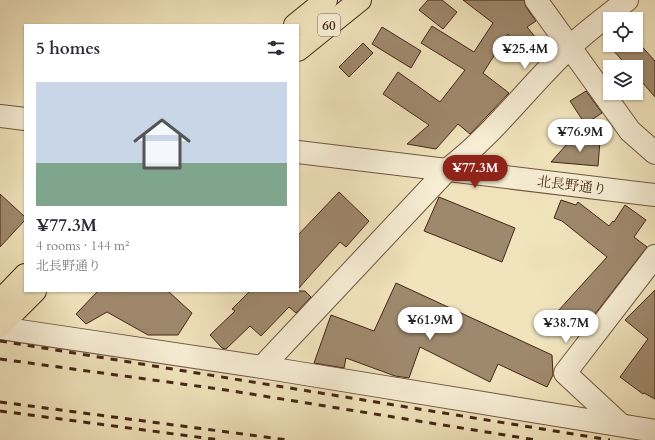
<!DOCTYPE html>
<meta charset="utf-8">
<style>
body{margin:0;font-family:Cardo,"Noto Serif JP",serif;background:#f2f2f3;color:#2b2b33;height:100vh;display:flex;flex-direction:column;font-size:15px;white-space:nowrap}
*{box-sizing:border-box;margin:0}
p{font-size:13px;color:#7c7c81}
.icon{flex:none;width:22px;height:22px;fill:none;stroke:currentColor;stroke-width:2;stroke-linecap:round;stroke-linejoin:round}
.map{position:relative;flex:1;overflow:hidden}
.sheet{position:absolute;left:24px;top:24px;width:275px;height:268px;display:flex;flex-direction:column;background:#fff;border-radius:0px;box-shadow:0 1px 3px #0004}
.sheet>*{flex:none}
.tools{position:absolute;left:603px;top:12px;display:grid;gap:8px}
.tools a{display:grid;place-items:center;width:40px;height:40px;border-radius:0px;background:#fff;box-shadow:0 1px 3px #0004;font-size:20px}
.price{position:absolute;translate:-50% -34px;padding:0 9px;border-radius:14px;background:#fff;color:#222;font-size:13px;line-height:26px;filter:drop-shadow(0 1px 2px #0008)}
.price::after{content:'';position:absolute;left:50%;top:24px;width:12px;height:9px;margin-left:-6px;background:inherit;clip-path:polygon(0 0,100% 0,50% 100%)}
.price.on{background:#8f2418;color:#fff}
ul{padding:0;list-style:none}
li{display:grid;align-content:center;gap:8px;height:212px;padding:0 12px}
li span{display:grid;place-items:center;height:124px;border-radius:0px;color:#555}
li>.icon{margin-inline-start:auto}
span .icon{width:72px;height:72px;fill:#fffc;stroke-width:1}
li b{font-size:17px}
h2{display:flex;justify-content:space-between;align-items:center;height:48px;padding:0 12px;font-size:17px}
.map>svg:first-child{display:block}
.building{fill:#9f896d;stroke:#462617}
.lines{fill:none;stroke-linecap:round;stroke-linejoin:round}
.minor-casing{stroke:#715640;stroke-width:24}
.major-casing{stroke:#462617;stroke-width:24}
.minor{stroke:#f6edd4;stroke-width:22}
.major{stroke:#f1e4bd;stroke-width:22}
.rail{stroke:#462617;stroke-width:3;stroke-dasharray:7 7;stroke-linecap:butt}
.labels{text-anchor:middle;stroke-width:3;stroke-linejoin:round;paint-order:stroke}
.shield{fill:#f6edd4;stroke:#7b6250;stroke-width:1}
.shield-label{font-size:13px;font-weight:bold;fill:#462617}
.street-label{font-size:14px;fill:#462617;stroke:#f6edd4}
</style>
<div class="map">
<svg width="655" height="440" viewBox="0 0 655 440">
<rect width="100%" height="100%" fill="#f1e4bd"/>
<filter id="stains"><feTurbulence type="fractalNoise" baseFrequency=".005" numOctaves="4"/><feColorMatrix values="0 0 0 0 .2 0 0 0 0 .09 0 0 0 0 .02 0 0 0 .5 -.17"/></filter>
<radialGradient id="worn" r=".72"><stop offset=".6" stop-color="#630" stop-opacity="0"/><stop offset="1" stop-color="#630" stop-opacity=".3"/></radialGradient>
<!-- building -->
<g class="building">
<polygon points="428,0 442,0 457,12 443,29 419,10"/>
<polygon points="463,0 524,0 526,7 536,21 527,27 541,44 526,57 508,34 483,73 509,93 470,134 458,124 436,149 407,144 429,125 383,94 398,72 440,102 465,70 421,43 432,26 474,52 493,23"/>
<polygon points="382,27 421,51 411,68 372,44"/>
<polygon points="610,35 610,45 636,45 636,40 655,61 655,97 636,75 636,67 628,67 604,40"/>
<polygon points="363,43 373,53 349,77 339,67"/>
<polygon points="586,91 602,113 585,124 570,101"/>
<polygon points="577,139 600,141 598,166 551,162 567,144"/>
<polygon points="339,192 369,221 346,247 340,242 298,289 298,235"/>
<polygon points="0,194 25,217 25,220 0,247"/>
<polygon points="439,197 515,228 502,262 424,231"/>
<polygon points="561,200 576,205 578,202 609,226 613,221 614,222 625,205 646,220 634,237 647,247 581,332 558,311 607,257 562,221 554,218"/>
<polygon points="396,283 552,355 553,375 547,387 498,364 490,382 420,347 409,378 395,376 346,358 344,368 314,363 331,315 374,331"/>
<polygon points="655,290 655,399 644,393 643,394 620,377 648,339 625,320"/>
<polygon points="98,291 168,291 192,313 178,335 148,335 107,312 86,324 76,314"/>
<polygon points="250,291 305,291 311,297 296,313 289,307 261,336 250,326 226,349 222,348 210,335 235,311 232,309"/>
</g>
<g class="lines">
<defs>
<g id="minor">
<polyline points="536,0 630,131 655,153"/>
<polyline points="0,116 25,119"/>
<polyline points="298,152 655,195"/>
<polyline points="0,328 262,367 655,431"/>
<path d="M262 367 448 169C493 135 527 88 568 49 586 31 608 16 627 0"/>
<polyline points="621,425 565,373 655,256"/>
</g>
<g id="major">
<polyline points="295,25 326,0"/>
<polyline points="298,50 360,0"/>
<polyline points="0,301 25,275"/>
<polyline points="0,326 35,291"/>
</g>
</defs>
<!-- minor casing -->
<use href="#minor" class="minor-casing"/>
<!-- major casing -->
<use href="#major" class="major-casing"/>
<!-- minor -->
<use href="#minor" class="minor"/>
<!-- major -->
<use href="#major" class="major"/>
<!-- rail -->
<g class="rail">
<polyline points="0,341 610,440"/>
<polyline points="0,359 226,390 536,440"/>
<polyline points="0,402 288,440"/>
<polyline points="0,411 220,440"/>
</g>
</g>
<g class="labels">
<!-- shield labels -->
<rect class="shield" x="318" y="14" width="22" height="22" rx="3"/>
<g class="shield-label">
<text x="329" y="30">60</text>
</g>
<!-- street labels -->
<g class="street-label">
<text transform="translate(572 185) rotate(7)" y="5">北長野通り</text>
</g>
</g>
<rect width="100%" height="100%" filter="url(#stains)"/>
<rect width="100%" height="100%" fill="url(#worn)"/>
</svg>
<div class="tools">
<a><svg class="icon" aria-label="locate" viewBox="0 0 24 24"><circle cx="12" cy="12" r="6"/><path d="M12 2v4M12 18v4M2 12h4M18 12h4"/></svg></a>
<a><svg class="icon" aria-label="layers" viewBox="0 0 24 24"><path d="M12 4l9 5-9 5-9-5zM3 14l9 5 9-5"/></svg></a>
</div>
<b class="price" style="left:525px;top:70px">¥25.4M</b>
<b class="price" style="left:580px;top:153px">¥76.9M</b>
<b class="price on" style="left:475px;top:189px">¥77.3M</b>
<b class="price" style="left:430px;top:341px">¥61.9M</b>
<b class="price" style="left:566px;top:344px">¥38.7M</b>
<section class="sheet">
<h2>5 homes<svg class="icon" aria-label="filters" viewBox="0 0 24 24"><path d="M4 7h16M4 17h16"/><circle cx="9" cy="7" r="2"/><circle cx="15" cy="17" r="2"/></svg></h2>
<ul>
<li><span style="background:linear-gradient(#c9d6e8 65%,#7fa58c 0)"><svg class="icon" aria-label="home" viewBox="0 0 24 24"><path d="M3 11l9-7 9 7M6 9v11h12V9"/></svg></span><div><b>¥77.3M</b><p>4 rooms · 144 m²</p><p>北長野通り</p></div></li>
</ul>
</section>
</div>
